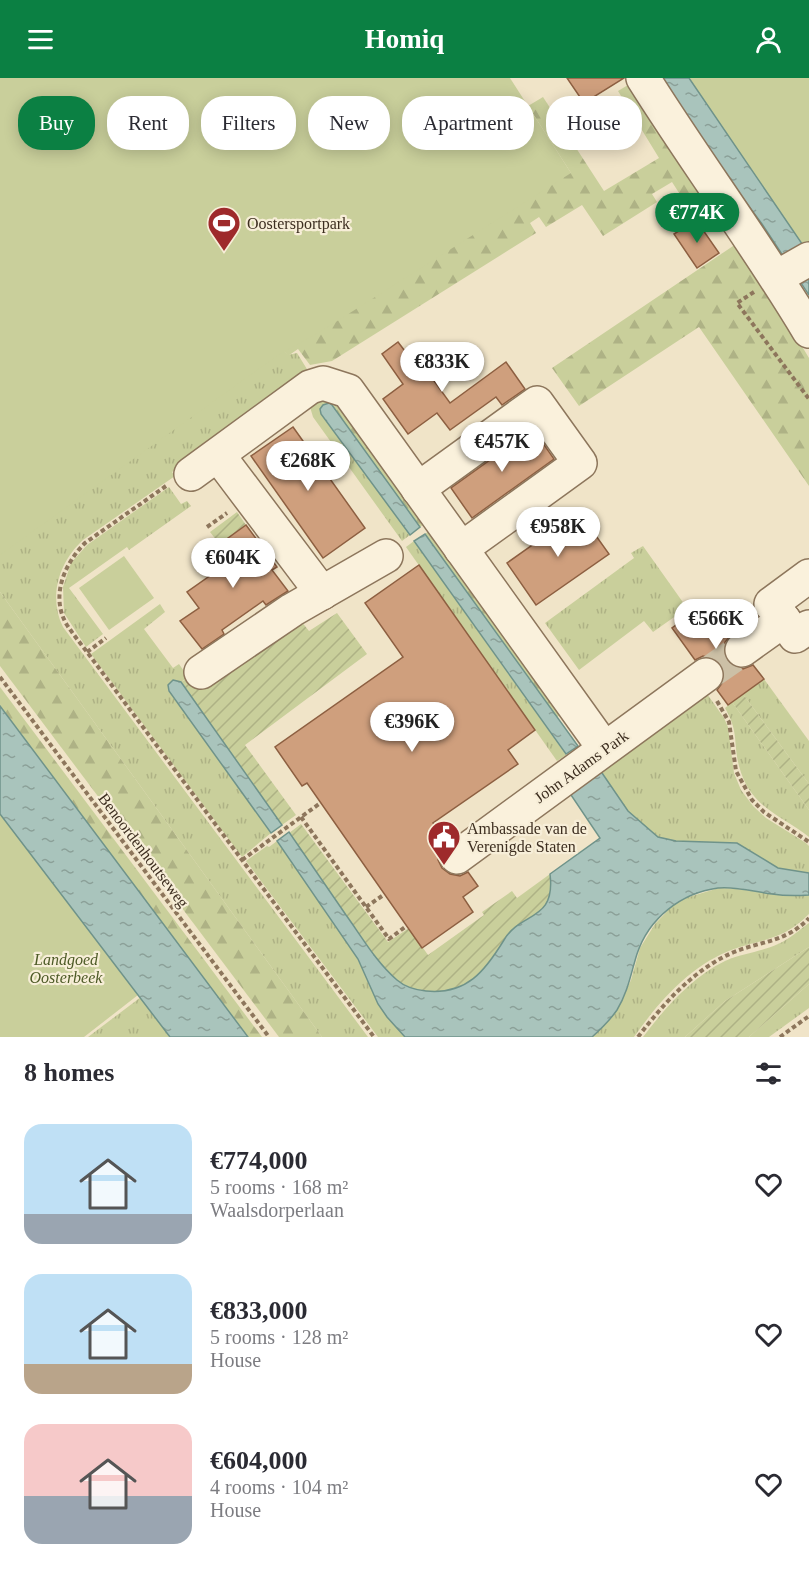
<!DOCTYPE html>
<meta charset="utf-8">
<style>
body{margin:0;font-family:"Times New Roman",serif;background:#f7f7f7;color:#2b2b33;height:100vh;display:flex;flex-direction:column;font-size:22px;white-space:nowrap}
*{box-sizing:border-box;margin:0}
p{font-size:20px;color:#7c7c81}
.icon{flex:none;width:33px;height:33px;fill:none;stroke:currentColor;stroke-width:2;stroke-linecap:round;stroke-linejoin:round}
.map{position:relative;height:959px;overflow:hidden}
.sheet{display:flex;flex-direction:column;background:#fff;flex:1}
.sheet>*{flex:none}
.guide{position:absolute;left:18px;top:18px;width:774px;height:54px;display:flex;gap:12px}
.price{position:absolute;translate:-50% -51px;padding:0 14px;border-radius:21px;background:#fff;color:#222;font-size:20px;line-height:39px;filter:drop-shadow(0 2px 3px #0008)}
.price::after{content:'';position:absolute;left:50%;top:36px;width:18px;height:14px;margin-left:-9px;background:inherit;clip-path:polygon(0 0,100% 0,50% 100%)}
.price.on{background:#0b8043;color:#fff}
ul{padding:0;list-style:none}
li{display:flex;align-items:center;gap:18px;height:150px;padding:0 24px}
li span{display:grid;place-items:center;flex:none;width:168px;height:120px;border-radius:18px;color:#555}
li>.icon{margin-inline-start:auto}
span .icon{width:72px;height:72px;fill:#fffc;stroke-width:1}
li b{font-size:26px}
h2{display:flex;justify-content:space-between;align-items:center;height:72px;padding:0 24px;font-size:26px}
.chip{padding:0 21px;border-radius:24px;background:#fff;box-shadow:0 3px 15px #0003;font-size:21px;line-height:54px}
.chip.on{background:#0b8043;color:#fff}
header{display:flex;justify-content:space-between;align-items:center;height:78px;padding:0 24px;background:#0b8043;color:#fff;font-size:27px;font-weight:800}
.map>svg:first-child{display:block}
.grass{fill:url(#grass-tufts)}
.forest{fill:url(#forest-firs)}
.park{fill:#c9cf9b}
.garden{fill:url(#garden-furrows)}
.water{fill:url(#water-ripples);stroke:#6f938a;stroke-width:1.5}
.building{fill:#cf9f7d;stroke:#8d5f41;stroke-width:1.5}
.lines{fill:none;stroke-linecap:round;stroke-linejoin:round}
.minor-tunnel{stroke:#ccc0a6;stroke-width:33;stroke-dasharray:33 16;stroke-linecap:butt}
.minor-casing{stroke:#8d765c;stroke-width:36}
.path{stroke:#8d765c;stroke-width:4;stroke-dasharray:4.5 3;stroke-linecap:butt}
.minor{stroke:#faf1dc;stroke-width:33}
.labels{text-anchor:middle;stroke-width:4.5;stroke-linejoin:round;paint-order:stroke}
.poi-label{font-size:16px;fill:#3d2e20;stroke:#f7eed8;text-anchor:start}
.street-label{font-size:16px;fill:#3d2e20;stroke:#f7eed8}
.park-label{font-size:16px;font-style:italic;fill:#4d5a26;stroke:#f7eed8}
</style>
<header><svg class="icon" aria-label="menu" viewBox="0 0 24 24"><path d="M4 6h16M4 12h16M4 18h16"/></svg>Homiq<svg class="icon" aria-label="person" viewBox="0 0 24 24"><circle cx="12" cy="8" r="4"/><path d="M4 21q1-7 8-7t8 7"/></svg></header>
<div class="map">
<svg width="809" height="959" viewBox="0 0 809 959">
<defs>
<pattern id="grass-tufts" width="24" height="20" patternUnits="userSpaceOnUse" patternTransform="scale(1.5)"><rect width="24" height="20" fill="#c9cf9b"/><path d="M3 7l-1-3M5 7V3M7 7l1-3M15 17l-1-3M17 17v-4M19 17l1-3" fill="none" stroke="#aeb285"/></pattern>
<pattern id="forest-firs" width="22" height="20" patternUnits="userSpaceOnUse" patternTransform="scale(1.5)"><rect width="22" height="20" fill="#c9cf9b"/><path d="M5 1l3.5 6h-7zM16 11l3.5 6h-7z" fill="#aeb285"/></pattern>
<pattern id="garden-furrows" width="10" height="10" patternUnits="userSpaceOnUse" patternTransform="scale(1.5)"><rect width="10" height="10" fill="#c9cf9b"/><path d="M-1 1l2-2M0 10L10 0M9 11l2-2" fill="none" stroke="#aeb285"/></pattern>
<pattern id="water-ripples" width="26" height="14" patternUnits="userSpaceOnUse" patternTransform="scale(1.5)"><rect width="26" height="14" fill="#a9c4bc"/><path d="M2 4q2-2 4 0t4 0M15 11q2-2 4 0t4 0" fill="none" stroke="#8ba098"/></pattern>
</defs>
<rect width="100%" height="100%" fill="#f0e4c8"/>
<!-- grass -->
<g class="grass">
<path d="M283 271 288 277 297 275 310 296 172 394 175 398 83 462C59 484 48 519 63 549L368 959H322L0 514V466Z"/>
<polygon points="317,320 339,325 333,329 329,325 323,327 320,331 321,336 410,457 402,463 313,339 310,329"/>
<polygon points="169,409 181,426 187,423 191,428 129,472 127,469 69,510 103,556 86,569 64,535 63,509 71,485 87,467"/>
<polygon points="414,463 566,677 557,683 406,469"/>
<polygon points="643,468 687,530 653,554 644,543 579,592 545,545 634,480 631,475"/>
<polygon points="160,526 165,534 144,551 173,590 179,586 188,599 181,604 179,603 168,612 271,755 242,779 91,576"/>
<polygon points="764,601 809,663 809,706 743,616"/>
<polygon points="705,613 724,640 728,649 734,695 741,712 753,728 766,740 806,765 809,768 809,795 778,790 737,765 676,763 658,759 628,733 600,692"/>
<path d="M732 624 809 732V759C780 736 750 730 739 688 733 664 739 654 725 630Z"/>
<polygon points="277,763 358,881 378,926 387,939 405,959 378,959 246,783 267,768 269,769"/>
<path d="M719 810C749 810 778 819 809 817V836C783 862 766 860 734 871 692 886 659 923 634 959H592L617 931 631 902 640 870 655 846 675 825 682 821Z"/>
<path d="M809 845V869L725 923 685 959H643C665 930 692 899 725 883 742 875 761 874 778 866 790 861 799 852 809 845Z"/>
<polygon points="809,906 809,930 769,959 749,959"/>
<polygon points="141,919 170,959 88,959"/>
</g>
<!-- forest -->
<g class="forest">
<polygon points="130,0 571,95 528,28 543,19 604,113 659,80 618,13 638,1 711,118 690,132 672,104 652,116 657,124 603,158 582,127 546,149 539,139 530,145 536,155 332,283 310,287 298,271 288,278 283,271"/>
<polygon points="739,164 809,280 809,408 699,249 579,328 552,290"/>
<polygon points="339,325 426,445 420,449 333,329"/>
<polygon points="430,452 563,636 557,639 425,456"/>
<polygon points="0,514 322,959 279,959 0,588"/>
<polygon points="0,609 262,959 248,959 0,628"/>
</g>
<!-- park -->
<g class="park">
<polygon points="0,0 510,0 571,95 323,252 278,277 0,477"/>
<polygon points="684,0 809,0 809,208"/>
<polygon points="124,478 154,520 109,552 79,510"/>
<polygon points="0,696 138,876 138,917 84,959 0,959"/>
</g>
<!-- garden -->
<g class="garden">
<polygon points="237,434 246,447 224,463 235,480 232,482 210,454"/>
<polygon points="337,535 367,576 245,667 296,737 282,747 181,604 297,538 309,553"/>
<polygon points="743,616 809,706 809,732 732,624"/>
<path d="M301 746 388 864 409 850 428 877 484 837 482 834 512 813 517 820 550 796C556 844 521 833 504 862 485 893 467 917 426 913 416 912 405 909 397 902 376 884 362 859 346 837 327 810 308 782 289 755Z"/>
<polygon points="809,869 809,906 749,959 685,959 725,923"/>
</g>
<!-- water -->
<g class="water">
<polygon points="663,0 689,0 809,176 809,217 762,146 716,84 666,7"/>
<polygon points="329,325 332,327 420,449 410,457 321,336 320,331 323,327"/>
<polygon points="425,456 578,668 566,676 414,463"/>
<polygon points="173,602 181,604 282,747 271,755 169,613 168,607"/>
<polygon points="0,628 248,959 170,959 0,736"/>
<path d="M600 692 628 733 658 759 676 763 737 765 778 790 809 795V817C796 818 785 818 772 816 755 814 736 808 718 810 681 815 649 840 637 876 631 895 628 914 617 932 610 942 601 951 592 959H405L387 939 378 926 358 881 277 763 289 754C308 782 327 809 346 837 362 859 376 884 397 902 405 909 416 912 426 913 467 917 485 893 504 862 521 833 556 844 550 796L600 760 569 714Z"/>
</g>
<!-- building -->
<g class="building">
<polygon points="567,0 624,0 584,25"/>
<polygon points="696,142 719,175 697,190 674,156"/>
<polygon points="398,264 414,285 419,282 450,325 506,284 525,311 502,327 496,319 450,352 437,335 408,356 383,321 403,306 382,276"/>
<polygon points="293,349 365,450 323,480 251,378"/>
<polygon points="533,351 554,381 472,440 451,410"/>
<polygon points="579,434 609,476 536,527 507,485"/>
<polygon points="246,447 277,489 272,492 288,513 266,527 263,523 222,552 224,556 202,571 180,543 199,530 187,514 235,480 224,463"/>
<polygon points="419,487 535,652 508,672 518,686 433,745 446,764 440,772 438,782 442,790 450,796 460,798 468,794 478,808 463,819 473,834 422,870 307,705 302,708 275,669 403,579 365,525"/>
<polygon points="708,524 732,556 725,564 723,573 727,583 735,589 743,591 753,587 764,601 728,627 717,612 723,604 725,596 721,586 713,580 703,578 695,582 672,550"/>
</g>
<g class="lines">
<!-- minor-tunnel -->
<polyline class="minor-tunnel" points="706,597 742,572"/>
<defs>
<g id="minor">
<path d="M643 0C697 86 757 166 809 253"/>
<polyline points="777,199 809,181"/>
<polyline points="218,377 322,515"/>
<polyline points="191,396 310,309 323,305 348,313 604,670"/>
<polyline points="418,411 537,325 580,385 461,471"/>
<polyline points="784,542 795,558 809,549"/>
<polyline points="742,572 784,542 771,526 809,498"/>
<polyline points="201,594 292,532 386,478"/>
<polyline points="457,779 706,597"/>
</g>
</defs>
<!-- minor casing -->
<use href="#minor" class="minor-casing"/>
<!-- path -->
<g class="path">
<polyline points="754,214 737,225 809,321"/>
<path d="M166 408 85 465C64 486 50 519 67 547 73 556 80 565 87 574L374 959"/>
<polyline points="207,449 227,435"/>
<polyline points="87,574 106,560"/>
<polyline points="0,599 269,959"/>
<polyline points="717,623 729,644 736,693 752,722 764,734 809,764"/>
<polyline points="301,739 389,861 405,849"/>
<polyline points="242,782 319,726"/>
<polyline points="366,829 382,818"/>
<path d="M638 959C664 925 694 891 734 874 761 863 787 864 809 840"/>
<polyline points="780,959 809,938"/>
</g>
<!-- minor -->
<use href="#minor" class="minor"/>
</g>
<!-- icons -->
<defs>
<symbol id="stadium-pin" viewBox="-11 -11 22 30"><path d="M0 17L-7.5 6A9.5 9.5 0 1 1 7.5 6Z" fill="#9e2a2b" stroke="#f7eed8"/><path d="M0-5a6.5 5 0 1 0 0 10a6.5 5 0 1 0 0-10ZM-3.5-1.8h7v3.6h-7Z" fill="#fff"/></symbol>
<symbol id="civic-pin" viewBox="-11 -11 22 30"><path d="M0 17L-7.5 6A9.5 9.5 0 1 1 7.5 6Z" fill="#9e2a2b" stroke="#f7eed8"/><path d="M-.6-6.5H3V-4.5H.6V-3L4-1V1h2V6H-6V1h2V-1L-.6-3ZM-1.2 2.5V6h2.4V2.5Z" fill="#fff"/></symbol>
</defs>
<g fill-rule="evenodd">
<use href="#stadium-pin" x="205" y="126" width="38" height="52"/>
<use href="#civic-pin" x="425" y="740" width="38" height="52"/>
</g>
<g class="labels">
<!-- poi labels -->
<g class="poi-label">
<text x="247" y="151">Oostersportpark</text>
<text x="467" y="756">Ambassade van de<tspan x="467" dy="18">Verenigde Staten</tspan></text>
</g>
<!-- street labels -->
<g class="street-label">
<text transform="translate(581 688) rotate(-36)" y="6">John Adams Park</text>
<text transform="translate(144 772) rotate(53)" y="6">Benoordenhoutseweg</text>
</g>
<!-- park labels -->
<g class="park-label">
<text x="66" y="887">Landgoed<tspan x="66" dy="18">Oosterbeek</tspan></text>
</g>
</g>
</svg>
<b class="price on" style="left:697px;top:166px">€774K</b>
<b class="price" style="left:442px;top:315px">€833K</b>
<b class="price" style="left:502px;top:395px">€457K</b>
<b class="price" style="left:308px;top:414px">€268K</b>
<b class="price" style="left:558px;top:480px">€958K</b>
<b class="price" style="left:233px;top:511px">€604K</b>
<b class="price" style="left:716px;top:572px">€566K</b>
<b class="price" style="left:412px;top:675px">€396K</b>
<div class="guide">
<a class="chip on">Buy</a>
<a class="chip">Rent</a>
<a class="chip">Filters</a>
<a class="chip">New</a>
<a class="chip">Apartment</a>
<a class="chip">House</a>
</div>
</div>
<section class="sheet">
<h2>8 homes<svg class="icon" aria-label="filters" viewBox="0 0 24 24"><path d="M4 7h16M4 17h16"/><circle cx="9" cy="7" r="2"/><circle cx="15" cy="17" r="2"/></svg></h2>
<ul>
<li><span style="background:linear-gradient(#bfe0f5 75%,#9aa5b1 0)"><svg class="icon" aria-label="home" viewBox="0 0 24 24"><path d="M3 11l9-7 9 7M6 9v11h12V9"/></svg></span><div><b>€774,000</b><p>5 rooms · 168 m²</p><p>Waalsdorperlaan</p></div><svg class="icon" aria-label="heart" viewBox="0 0 24 24"><path d="M12 20l-8-8c-3-5 5-10 8-4 3-6 11-1 8 4z"/></svg></li>
<li><span style="background:linear-gradient(#bfe0f5 75%,#b9a48a 0)"><svg class="icon" aria-label="home" viewBox="0 0 24 24"><path d="M3 11l9-7 9 7M6 9v11h12V9"/></svg></span><div><b>€833,000</b><p>5 rooms · 128 m²</p><p>House</p></div><svg class="icon" aria-label="heart" viewBox="0 0 24 24"><path d="M12 20l-8-8c-3-5 5-10 8-4 3-6 11-1 8 4z"/></svg></li>
<li><span style="background:linear-gradient(#f6c9c9 60%,#9aa5b1 0)"><svg class="icon" aria-label="home" viewBox="0 0 24 24"><path d="M3 11l9-7 9 7M6 9v11h12V9"/></svg></span><div><b>€604,000</b><p>4 rooms · 104 m²</p><p>House</p></div><svg class="icon" aria-label="heart" viewBox="0 0 24 24"><path d="M12 20l-8-8c-3-5 5-10 8-4 3-6 11-1 8 4z"/></svg></li>
</ul>
</section>
